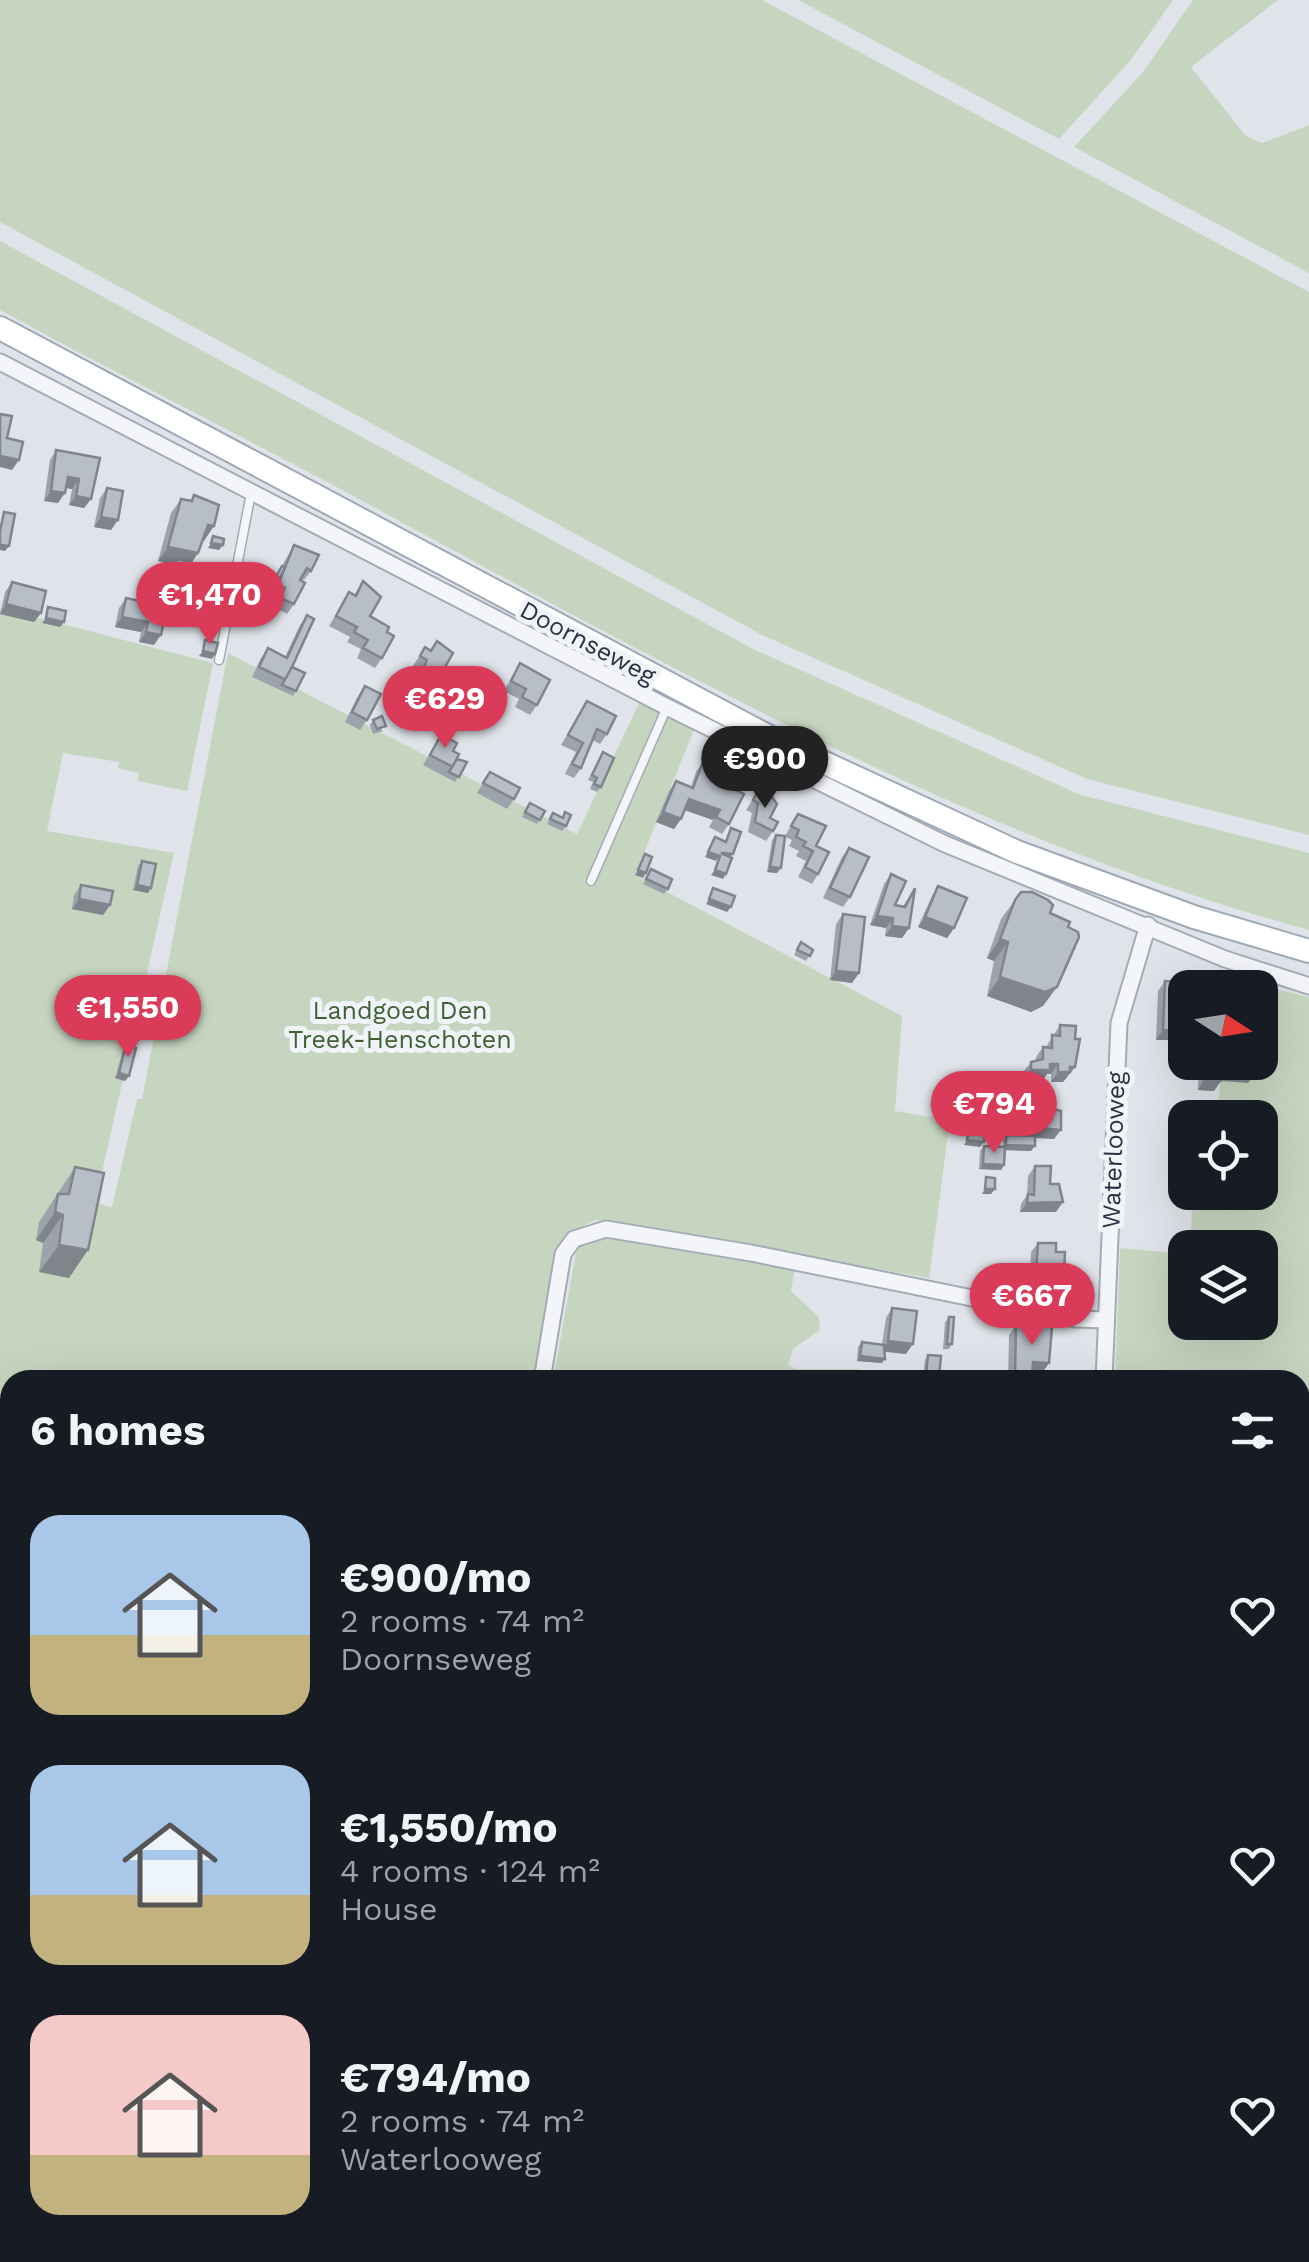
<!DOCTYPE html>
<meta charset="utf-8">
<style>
body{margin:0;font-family:"Work Sans",sans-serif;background:#20242c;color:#f1f3f6;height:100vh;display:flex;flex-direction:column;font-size:38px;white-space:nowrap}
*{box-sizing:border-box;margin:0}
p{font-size:32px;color:#9ea1a6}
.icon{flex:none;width:55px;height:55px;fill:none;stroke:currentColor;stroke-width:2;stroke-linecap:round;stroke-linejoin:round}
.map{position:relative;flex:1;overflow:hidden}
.details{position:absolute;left:0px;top:1370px;width:1310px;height:892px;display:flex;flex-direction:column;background:#171b24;border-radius:30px 30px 0 0;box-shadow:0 10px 40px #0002}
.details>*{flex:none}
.needle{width:65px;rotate:102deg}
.fabs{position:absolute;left:1168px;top:970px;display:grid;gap:20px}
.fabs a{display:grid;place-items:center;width:110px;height:110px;border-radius:20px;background:#171b24;box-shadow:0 10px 40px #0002;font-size:50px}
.price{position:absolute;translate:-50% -85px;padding:0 22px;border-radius:35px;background:#d93b59;color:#fff;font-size:32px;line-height:65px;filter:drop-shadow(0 2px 5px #0008)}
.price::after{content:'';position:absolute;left:50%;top:60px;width:30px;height:22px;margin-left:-15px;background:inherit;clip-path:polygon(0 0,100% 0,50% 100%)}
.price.on{background:#222;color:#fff}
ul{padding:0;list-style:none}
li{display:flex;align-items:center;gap:30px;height:250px;padding:0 30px}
li span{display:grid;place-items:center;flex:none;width:280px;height:200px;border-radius:30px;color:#555}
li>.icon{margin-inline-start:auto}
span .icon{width:120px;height:120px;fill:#fffc;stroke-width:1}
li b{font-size:42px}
h2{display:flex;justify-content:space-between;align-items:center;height:120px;padding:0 30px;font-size:42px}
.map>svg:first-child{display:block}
.green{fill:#c6d5c0}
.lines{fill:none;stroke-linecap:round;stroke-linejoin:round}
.service-casing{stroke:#a5abb5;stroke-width:11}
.minor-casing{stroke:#a5abb5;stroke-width:19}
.primary-casing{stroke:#9ea9b7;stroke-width:26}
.service{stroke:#f3f5f8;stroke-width:8}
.minor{stroke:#f3f5f8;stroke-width:15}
.primary{stroke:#fff;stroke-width:22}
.wall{fill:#9da3ac}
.shaded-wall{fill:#80858c}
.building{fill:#b7bec8;stroke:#80858c;stroke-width:2.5}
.labels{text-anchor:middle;stroke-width:10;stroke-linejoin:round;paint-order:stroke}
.street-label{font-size:25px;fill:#273243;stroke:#f0f3f7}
.park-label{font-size:25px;fill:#3e6033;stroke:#f0f3f7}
</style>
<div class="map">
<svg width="1309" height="2262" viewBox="0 0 1309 2262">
<rect width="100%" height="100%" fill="#e0e4ea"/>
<!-- green -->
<g class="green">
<polygon points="0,0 762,0 1309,292 1309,835 1087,779 762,635 0,222"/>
<polygon points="798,0 1173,0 1130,61 1059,139"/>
<polygon points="1193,0 1278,0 1191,67 1246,136 1262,143 1309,125 1309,273 1074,147 1143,72"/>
<path d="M0 241 755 650 1081 795 1309 853V930C987 843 693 680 401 522 269 449 133 383 0 310Z"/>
<polygon points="0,608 213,663 187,791 138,781 139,773 118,768 119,762 63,753 47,831 174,853 95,1203 112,1207 137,1099 142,1099 228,653 577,834 641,699 699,731 694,730 635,875 902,1016 895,1111 950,1120 929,1278 595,1220 569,1233 559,1249 535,1380 10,1380 10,2252 1056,2252 1055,2262 0,2262"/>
<polygon points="1224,977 1309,997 1309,2262 1080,2262 1081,2252 1300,2252 1300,1380 1115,1380 1120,1248 1185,1254 1185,1322 1260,1322 1260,1248 1190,1247 1193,1193 1260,1192 1260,1118 1197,1117 1198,1104 1218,1107 1222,1063 1260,1062 1260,988 1224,987"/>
<polygon points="609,1237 795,1268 791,1291 819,1317 820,1330 793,1349 788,1365 796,1369 858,1369 861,1380 553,1380 577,1247 586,1238"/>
</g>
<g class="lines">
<defs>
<g id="service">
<polyline points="219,660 251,493"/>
<polyline points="591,881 667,707"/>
</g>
<g id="minor">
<polyline points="0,362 667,707 945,844 1225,959 1309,986"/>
<polyline points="542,1380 563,1254 574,1239 606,1229 751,1253 1075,1319 1106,1320"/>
<polyline points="1104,1380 1119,1023 1148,925"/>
<polyline points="1071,2262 1072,2252"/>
</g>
<polyline id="primary" points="0,328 775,740 1017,852 1194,917 1309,951"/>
</defs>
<!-- service casing -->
<use href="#service" class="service-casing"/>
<!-- minor casing -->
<use href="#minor" class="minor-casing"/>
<!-- primary casing -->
<use href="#primary" class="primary-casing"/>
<!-- service -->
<use href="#service" class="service"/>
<!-- minor -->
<use href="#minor" class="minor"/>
<!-- primary -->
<use href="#primary" class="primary"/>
</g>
<!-- wall -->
<g class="wall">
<polygon points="56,450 100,458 91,499 84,508 69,505 72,489 66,488 58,503 44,501 50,460"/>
<polygon points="107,488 111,530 94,527 100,498"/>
<polygon points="194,495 204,541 203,540 198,553 190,565 189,573 185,578 171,575 173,565 158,561 171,513 181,499 190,501"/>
<polygon points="294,545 311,571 304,580 301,579 294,604 287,614 274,607 278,598 267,592"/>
<polygon points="200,564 208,595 192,591 197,569"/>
<polygon points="363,581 370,616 387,632 382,658 375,668 357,658 361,649 347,642 350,637 329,626 349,592 354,595"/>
<polygon points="12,582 41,613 34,622 0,614 5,592"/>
<polygon points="153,585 154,645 139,642 141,632 115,627 119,608 126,598 145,602 146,595"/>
<polygon points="307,615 292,667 296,691 293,696 252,677 261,658 268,648 285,657 300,625"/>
<polygon points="437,641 423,705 416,715 403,707 420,670 413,666 425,647 430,650"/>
<polygon points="520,663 537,705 530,715 515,707 519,699 504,691"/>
<polygon points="365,686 367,720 360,730 345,722 358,696"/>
<polygon points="587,701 607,734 600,744 592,740 581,768 574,778 565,774 576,752 561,745"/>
<polygon points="373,720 383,731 373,734 370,725"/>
<polygon points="441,735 457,759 467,762 455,782 423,765"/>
<polygon points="603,752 601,787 597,792 590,789 593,782 588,780"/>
<polygon points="703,762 732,788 729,824 722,834 709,827 713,820 684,810 674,829 656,822 669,791 676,781 691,787 696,772"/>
<polygon points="490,772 514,799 507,809 477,793"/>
<polygon points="758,791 770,818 773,831 766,841 748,832 752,813 746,810"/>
<polygon points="530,803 545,811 537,824 522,817"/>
<polygon points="553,813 566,826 562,831 547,824"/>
<polygon points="798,814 816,846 818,874 812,884 798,877 806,861 796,856 799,851 789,846 792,840 785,837 777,873 767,872 772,840 776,835 785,836"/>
<polygon points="849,848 850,897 843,907 823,898 842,857"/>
<polygon points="142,861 148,893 133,890 138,866"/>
<polygon points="651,869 668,889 664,894 643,884"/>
<polygon points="891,874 895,905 903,906 915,888 909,928 902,938 885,936 886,928 870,925 884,884"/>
<polygon points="81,885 110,905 103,915 72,909 74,895"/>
<polygon points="938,886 954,928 947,938 918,927 932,896"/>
<polygon points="1021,892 1050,913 1043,1006 1031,1012 987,996 994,961 987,958 1001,919"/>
<polygon points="843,914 859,973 852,983 830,980 836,924"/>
<polygon points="801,942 813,950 806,961 794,955"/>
<polygon points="1165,981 1185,988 1185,1020 1178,1020 1177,1031 1170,1040 1156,1040 1158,991"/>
<polygon points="1060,1025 1075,1067 1063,1082 1051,1082 1051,1074 1047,1074 1043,1080 1024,1080 1024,1071 1031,1062 1036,1060 1036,1057 1043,1047 1046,1047"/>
<polygon points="126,1045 129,1076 125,1081 115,1078 123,1050"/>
<polygon points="1199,1062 1222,1062 1214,1091 1198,1090"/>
<polygon points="1038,1105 1054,1139 1035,1138 1031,1151 1005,1150 1004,1165 1001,1170 979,1169 980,1151 984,1146 1003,1147 1003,1140 1006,1135 1022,1136 1022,1126 1029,1116 1031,1117"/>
<polygon points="1035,1166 1050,1184 1056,1212 1020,1212 1021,1204 1027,1195 1028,1176"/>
<polygon points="75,1167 69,1278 39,1272 43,1243 36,1240 39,1222"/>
<polygon points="1038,1243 1064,1273 1057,1283 1030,1283 1031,1252"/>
<polygon points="892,1308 906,1354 885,1352 882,1363 857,1361 858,1347 862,1342 882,1344 886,1318"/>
<polygon points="949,1317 952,1344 949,1349 943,1349 945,1322"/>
<polygon points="1016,1325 1049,1363 1042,1373 1032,1372 1030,1380 1008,1380 1009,1335"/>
<polygon points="928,1355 937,1380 923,1380 925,1360"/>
</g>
<!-- shaded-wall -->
<g class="shaded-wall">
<polygon points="0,456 19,460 12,470 0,467"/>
<polygon points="68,477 79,479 72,489 61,487"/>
<polygon points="51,491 65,493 58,503 44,501"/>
<polygon points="76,496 91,499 84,508 69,505"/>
<polygon points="101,517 118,520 111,530 94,527"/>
<polygon points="208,525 214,526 204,541 198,539"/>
<polygon points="211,543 223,545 219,550 208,548"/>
<polygon points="0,545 9,546 5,551 0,550"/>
<polygon points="168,547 198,553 188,568 177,559 173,565 158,561"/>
<polygon points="174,570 189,573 185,578 171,575"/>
<polygon points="196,587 211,590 208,595 192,591"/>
<polygon points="6,604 41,613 34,622 0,614"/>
<polygon points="122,617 148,622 141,632 115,627"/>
<polygon points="46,618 64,622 60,627 42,623"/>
<polygon points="146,632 161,635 154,645 139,642"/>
<polygon points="203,651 215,654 212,659 199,656"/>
<polygon points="482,697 492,699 488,704 479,702"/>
<polygon points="689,799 720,810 713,820 682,809"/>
<polygon points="663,812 681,819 674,829 656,822"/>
<polygon points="708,852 721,853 733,854 729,858 718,858 716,861 705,857"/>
<polygon points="770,867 781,868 777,873 767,872"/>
<polygon points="638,870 646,873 643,878 635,875"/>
<polygon points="715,870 726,874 723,879 711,875"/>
<polygon points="137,885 151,888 148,893 133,890"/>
<polygon points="79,899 110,905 103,915 72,909"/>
<polygon points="709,899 731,907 727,912 706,904"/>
<polygon points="877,916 893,918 886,928 870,925"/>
<polygon points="925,917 954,928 947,938 918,927"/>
<polygon points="892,926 909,928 902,938 885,936"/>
<polygon points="1000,939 1008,942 994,961 987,958"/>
<polygon points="836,971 859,973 852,983 830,980"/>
<polygon points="1000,977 1057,987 1043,1006 1031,1012 987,996"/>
<polygon points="1178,1010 1185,1010 1185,1020 1171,1019"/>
<polygon points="1163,1030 1177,1031 1170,1040 1156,1040"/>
<polygon points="1050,1064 1058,1064 1051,1074 1047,1074 1043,1080 1024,1080 1031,1070"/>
<polygon points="1070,1067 1075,1067 1063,1082 1051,1082 1058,1072"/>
<polygon points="119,1073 129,1076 125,1081 115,1078"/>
<polygon points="1225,1076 1252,1078 1248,1083 1222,1081"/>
<polygon points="1204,1080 1221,1081 1214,1091 1198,1090"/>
<polygon points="1029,1127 1061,1130 1054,1139 1022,1137"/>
<polygon points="967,1140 984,1142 980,1147 964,1145"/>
<polygon points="1006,1145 1035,1146 1031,1151 1003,1150"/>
<polygon points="983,1164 1004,1165 1001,1170 979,1169"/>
<polygon points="985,1189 995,1189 991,1194 982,1194"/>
<polygon points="1063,1202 1056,1212 1020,1212 1027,1203"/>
<polygon points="55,1212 63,1215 43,1243 36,1240"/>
<polygon points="59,1245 88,1250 69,1278 39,1272"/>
<polygon points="1036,1273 1064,1273 1057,1283 1030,1283"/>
<polygon points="1003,1279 1020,1281 1017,1285 1000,1284"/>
<polygon points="888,1341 913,1344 906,1354 882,1351"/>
<polygon points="860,1356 885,1359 882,1363 857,1361"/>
<polygon points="1033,1362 1049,1363 1042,1373 1026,1372"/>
<polygon points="926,1376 939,1377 937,1380 923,1380"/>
<polygon points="1015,1376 1032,1377 1030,1380 1012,1380"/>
</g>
<!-- building -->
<g class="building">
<polygon points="0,414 12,416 7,438 23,442 19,460 0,456"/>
<polygon points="56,450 100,458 91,499 76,496 79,479 68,477 65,493 51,491"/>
<polygon points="107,488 123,491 118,520 101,517"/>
<polygon points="194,495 219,505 214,526 208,525 198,553 168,547 181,499 192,501"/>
<polygon points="4,512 15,514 9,546 0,545 0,531"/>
<polygon points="213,536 224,539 223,545 211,543"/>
<polygon points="294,545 319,555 311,571 307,568 300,580 305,583 294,604 280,598 285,588 278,585"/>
<polygon points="177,559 191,562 189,573 174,570"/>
<polygon points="200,564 216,567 211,590 196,587"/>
<polygon points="282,566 285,567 275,589 270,587"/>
<polygon points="363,581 381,597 370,616 389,627 387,632 394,636 382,658 363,648 368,640 354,632 357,627 336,616 349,592 356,596"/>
<polygon points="12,582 46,591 41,613 6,604"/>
<polygon points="153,585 171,589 161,635 146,632 148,622 122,617 126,598 149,603"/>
<polygon points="48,607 66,611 64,622 46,618"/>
<polygon points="307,615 314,619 286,680 259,667 268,648 287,658"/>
<polygon points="205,640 218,643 215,654 203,651"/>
<polygon points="437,641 453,653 423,705 410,698 427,660 420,656 425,647 431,651"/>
<polygon points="520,663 550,680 537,705 522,697 526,689 511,681"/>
<polygon points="292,667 305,673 296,691 282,685"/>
<polygon points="487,679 496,682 492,699 482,697"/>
<polygon points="365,686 381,694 367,720 352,712"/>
<polygon points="587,701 616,716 607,734 597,729 581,768 572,764 583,743 568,735"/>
<polygon points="382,716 386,726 377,729 373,720"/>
<polygon points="441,735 457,743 453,751 459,754 453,767 430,755"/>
<polygon points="603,752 614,758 601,787 594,784 597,778 592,775"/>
<polygon points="457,759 467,762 459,777 449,772"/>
<polygon points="703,762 735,776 732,788 744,794 729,824 716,817 720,810 689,799 681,819 663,812 676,781 693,788"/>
<polygon points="490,772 520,788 514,799 483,783"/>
<polygon points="758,791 771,796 777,804 770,818 778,822 773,831 755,822 758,803 753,800"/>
<polygon points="530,803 545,811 540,820 525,812"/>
<polygon points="565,812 571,815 566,826 550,819 553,813 563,818"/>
<polygon points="798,814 826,826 816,846 829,852 818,874 805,867 813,851 803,846 806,842 796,837 799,830 791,826"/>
<polygon points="731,828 741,832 733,854 721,853 732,858 726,874 715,870 720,856 708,852 715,837 726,842"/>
<polygon points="776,835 785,836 781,868 770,867"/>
<polygon points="849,848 869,857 850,897 830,888"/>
<polygon points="645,854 652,857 646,873 638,870"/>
<polygon points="142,861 156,864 151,888 137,885"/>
<polygon points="651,869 672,879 668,889 646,879"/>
<polygon points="891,874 906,881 895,905 905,907 915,888 909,928 892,926 893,918 877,916"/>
<polygon points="81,885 113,891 110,905 79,899"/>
<polygon points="938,886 967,898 954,928 925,917"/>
<polygon points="713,888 735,896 731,907 709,899"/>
<polygon points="1021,892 1032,892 1048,900 1053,905 1050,913 1070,922 1068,927 1078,932 1079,937 1057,987 1045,992 1000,977 1008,942 1000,939 1015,900"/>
<polygon points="843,914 865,917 859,973 836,971"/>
<polygon points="801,942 813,950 810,956 797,950"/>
<polygon points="1165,981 1197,983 1197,988 1185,988 1185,1010 1178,1010 1177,1031 1163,1030"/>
<polygon points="1060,1025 1076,1026 1075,1039 1080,1039 1075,1067 1070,1067 1070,1072 1058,1072 1058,1064 1050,1064 1050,1070 1031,1070 1031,1062 1043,1059 1043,1047 1052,1048 1052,1035 1060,1036"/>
<polygon points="126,1045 136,1048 129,1076 119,1073"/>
<polygon points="1205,1062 1222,1062 1221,1081 1204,1080"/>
<polygon points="1226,1065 1253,1068 1252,1078 1225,1076"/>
<polygon points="1038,1105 1061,1111 1061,1130 1029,1127 1029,1116 1037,1117"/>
<polygon points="969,1127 986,1130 984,1142 967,1140"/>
<polygon points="1006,1135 1035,1136 1035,1146 1006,1145"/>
<polygon points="984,1146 1005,1147 1004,1165 983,1164"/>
<polygon points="1035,1166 1051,1166 1050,1184 1059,1184 1063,1202 1027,1203 1028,1194 1034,1195"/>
<polygon points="75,1167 104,1173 88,1250 59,1245 63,1215 55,1212 58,1194 69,1194"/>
<polygon points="986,1177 995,1178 995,1189 985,1189"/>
<polygon points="1038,1243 1056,1243 1056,1252 1065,1252 1064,1273 1036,1273"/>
<polygon points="1004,1266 1021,1267 1020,1281 1003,1279"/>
<polygon points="892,1308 917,1311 913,1344 888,1341"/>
<polygon points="949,1317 954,1317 952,1344 947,1344"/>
<polygon points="1016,1325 1052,1327 1049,1363 1033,1362 1032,1377 1015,1376"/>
<polygon points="862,1342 884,1345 885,1359 860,1356"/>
<polygon points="928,1355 941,1356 939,1377 926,1376"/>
</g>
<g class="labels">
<!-- street labels -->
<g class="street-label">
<text transform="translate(588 642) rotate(28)" y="9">Doornseweg</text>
<text transform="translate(1113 1150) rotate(-88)" y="9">Waterlooweg</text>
</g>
<!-- park labels -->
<g class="park-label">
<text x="400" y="1019">Landgoed Den<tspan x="400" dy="29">Treek-Henschoten</tspan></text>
</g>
</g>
</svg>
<div class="fabs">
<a><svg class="needle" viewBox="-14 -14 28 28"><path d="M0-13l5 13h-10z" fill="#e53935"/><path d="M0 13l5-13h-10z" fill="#9ea1a6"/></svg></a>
<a><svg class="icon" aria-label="locate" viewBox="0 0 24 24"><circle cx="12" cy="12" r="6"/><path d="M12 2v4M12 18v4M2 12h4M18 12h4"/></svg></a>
<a><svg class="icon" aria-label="layers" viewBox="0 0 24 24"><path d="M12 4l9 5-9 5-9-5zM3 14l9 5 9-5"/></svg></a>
</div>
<b class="price" style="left:210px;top:647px">€1,470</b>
<b class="price" style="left:445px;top:751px">€629</b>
<b class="price on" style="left:765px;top:811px">€900</b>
<b class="price" style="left:128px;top:1060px">€1,550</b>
<b class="price" style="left:994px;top:1156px">€794</b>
<b class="price" style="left:1032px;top:1348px">€667</b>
<section class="details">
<h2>6 homes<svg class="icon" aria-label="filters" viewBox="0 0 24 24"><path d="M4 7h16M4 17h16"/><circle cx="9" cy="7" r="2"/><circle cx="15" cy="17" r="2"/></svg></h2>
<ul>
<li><span style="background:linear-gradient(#a9c7e8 60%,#c2b280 0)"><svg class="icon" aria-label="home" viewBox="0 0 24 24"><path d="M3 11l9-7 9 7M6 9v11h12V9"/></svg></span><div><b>€900/mo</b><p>2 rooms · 74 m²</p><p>Doornseweg</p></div><svg class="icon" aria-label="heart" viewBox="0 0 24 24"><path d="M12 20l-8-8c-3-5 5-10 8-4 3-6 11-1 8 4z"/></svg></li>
<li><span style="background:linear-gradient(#a9c7e8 65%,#c2b280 0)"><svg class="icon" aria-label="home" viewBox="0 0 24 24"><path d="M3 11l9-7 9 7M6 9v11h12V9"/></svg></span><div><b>€1,550/mo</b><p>4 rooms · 124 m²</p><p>House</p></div><svg class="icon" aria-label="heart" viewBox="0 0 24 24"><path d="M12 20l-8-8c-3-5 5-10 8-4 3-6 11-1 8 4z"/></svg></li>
<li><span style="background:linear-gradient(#f6c9c9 70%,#c2b280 0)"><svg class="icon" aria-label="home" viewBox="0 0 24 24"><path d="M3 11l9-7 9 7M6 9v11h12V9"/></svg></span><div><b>€794/mo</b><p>2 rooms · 74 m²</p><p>Waterlooweg</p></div><svg class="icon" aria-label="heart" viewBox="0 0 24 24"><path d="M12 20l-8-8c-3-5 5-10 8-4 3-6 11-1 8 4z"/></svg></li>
</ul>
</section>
</div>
